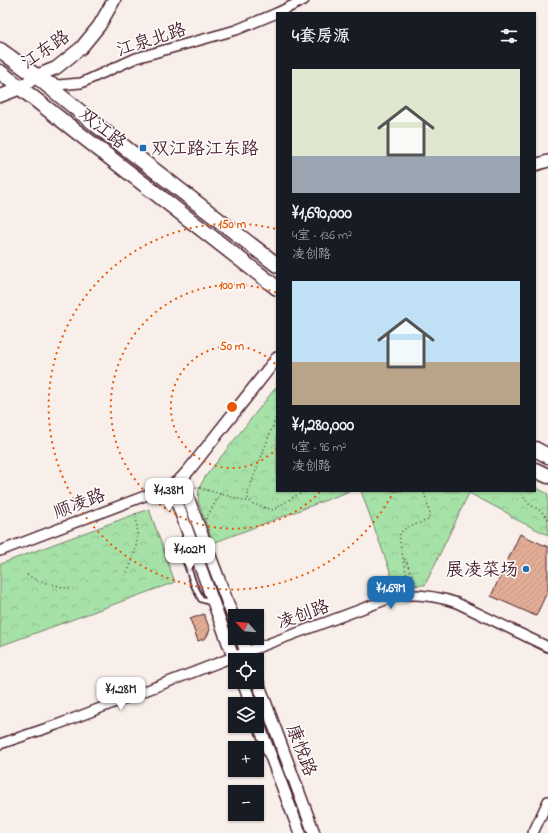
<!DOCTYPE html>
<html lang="zh">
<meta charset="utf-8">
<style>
body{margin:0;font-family:"Indie Flower","LXGW WenKai TC",sans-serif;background:#20242c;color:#f1f3f6;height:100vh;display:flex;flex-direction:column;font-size:15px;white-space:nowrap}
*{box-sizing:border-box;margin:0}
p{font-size:13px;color:#9ea1a6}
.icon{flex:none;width:22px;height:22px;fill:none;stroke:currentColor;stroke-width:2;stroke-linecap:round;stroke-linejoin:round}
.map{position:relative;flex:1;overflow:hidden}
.sheet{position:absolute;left:276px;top:12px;width:260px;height:480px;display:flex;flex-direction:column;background:#171b24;border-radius:0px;box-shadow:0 1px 3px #0004}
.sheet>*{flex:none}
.needle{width:26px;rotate:296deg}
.tools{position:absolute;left:228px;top:609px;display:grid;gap:8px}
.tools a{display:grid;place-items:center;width:36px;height:36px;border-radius:0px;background:#171b24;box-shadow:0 1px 3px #0004;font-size:20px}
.price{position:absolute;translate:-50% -34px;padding:0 9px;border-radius:8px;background:#fff;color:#222;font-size:13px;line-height:26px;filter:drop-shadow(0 1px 2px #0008)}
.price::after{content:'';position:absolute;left:50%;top:24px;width:12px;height:9px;margin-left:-6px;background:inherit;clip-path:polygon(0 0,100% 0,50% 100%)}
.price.current{background:#1f6fb2;color:#fff}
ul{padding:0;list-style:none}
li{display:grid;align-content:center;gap:8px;height:212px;padding:0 16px}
li span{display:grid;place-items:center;height:124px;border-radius:0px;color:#555}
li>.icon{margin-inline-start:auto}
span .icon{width:72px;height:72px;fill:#fffc;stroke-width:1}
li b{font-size:17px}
h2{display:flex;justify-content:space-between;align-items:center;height:48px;padding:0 16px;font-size:17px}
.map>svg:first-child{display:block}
.forest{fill:url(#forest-crowns);stroke:#78806a}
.building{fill:url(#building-hatch);stroke:#4a1f2b}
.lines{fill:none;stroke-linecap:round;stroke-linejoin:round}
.service-casing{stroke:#4a1f2b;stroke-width:8}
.minor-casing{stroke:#4a1f2b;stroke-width:12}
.tertiary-casing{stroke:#4a1f2b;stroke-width:14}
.secondary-casing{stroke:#4a1f2b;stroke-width:15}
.primary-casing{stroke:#4a1f2b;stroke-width:17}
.path{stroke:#4a1f2b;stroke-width:1.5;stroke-dasharray:1 3;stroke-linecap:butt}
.service{stroke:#fff;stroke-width:4.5}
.minor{stroke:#fff;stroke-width:9}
.tertiary{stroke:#fff;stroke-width:11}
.secondary{stroke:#fff;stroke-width:12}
.primary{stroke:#fff;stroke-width:14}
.ring{fill:none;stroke:#e8590c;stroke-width:2;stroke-dasharray:2 4}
.poi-dot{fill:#1f6fb2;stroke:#fff;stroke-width:1.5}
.labels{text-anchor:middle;stroke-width:3;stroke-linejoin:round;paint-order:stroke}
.street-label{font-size:18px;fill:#4a1f2b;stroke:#fff}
.poi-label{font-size:18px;fill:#4a1f2b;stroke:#fff;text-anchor:start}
.centre{fill:#e8590c;stroke:#fff;stroke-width:2}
.ring-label{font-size:12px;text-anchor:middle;font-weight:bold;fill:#e8590c;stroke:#fff;stroke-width:3;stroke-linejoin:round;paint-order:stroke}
</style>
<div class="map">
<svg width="548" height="833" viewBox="0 0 548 833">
<defs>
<pattern id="forest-crowns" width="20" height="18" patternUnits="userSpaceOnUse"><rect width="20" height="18" fill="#a6e2a8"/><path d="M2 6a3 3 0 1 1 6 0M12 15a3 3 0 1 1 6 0" fill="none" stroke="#90c191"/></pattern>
<pattern id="building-hatch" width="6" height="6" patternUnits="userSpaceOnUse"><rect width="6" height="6" fill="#e2ad96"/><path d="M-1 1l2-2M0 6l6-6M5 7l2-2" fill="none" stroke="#c39481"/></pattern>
</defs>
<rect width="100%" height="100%" fill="#f9efea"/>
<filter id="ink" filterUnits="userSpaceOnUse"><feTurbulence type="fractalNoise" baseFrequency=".025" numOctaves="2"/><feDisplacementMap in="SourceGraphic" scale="8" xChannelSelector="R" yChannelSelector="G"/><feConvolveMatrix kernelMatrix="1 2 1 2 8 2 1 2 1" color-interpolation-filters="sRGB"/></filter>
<g filter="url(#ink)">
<!-- forest -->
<g class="forest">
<polygon points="277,386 277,491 350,491 213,543 198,501 199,488 205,477"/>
<polygon points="535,487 548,494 548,535 511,517 509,514 469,493 425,585 406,585 396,588 361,491 535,491"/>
<polygon points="149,509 175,582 0,646 0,564"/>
</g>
<!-- building -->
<g class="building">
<polygon points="520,534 548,547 548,590 536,616 491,596"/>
<polygon points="204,614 210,630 206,638 198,641 190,619"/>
</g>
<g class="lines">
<defs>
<polyline id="service" points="187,532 181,547 194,585 201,599 213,603"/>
<g id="minor">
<polyline points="277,13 304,0"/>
<polyline points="46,80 58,85 81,83 136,58 236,30 277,13"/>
<polyline points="0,551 171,486"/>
<path d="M0 744 59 724 246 652 399 595C420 594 437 596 457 603L548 647"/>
<polyline points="533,833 548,801"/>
</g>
<g id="tertiary">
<polyline points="535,165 548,161"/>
<polyline points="181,479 235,622"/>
<polyline points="241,638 249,660"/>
<polyline points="235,662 171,486 181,479 189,470 277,358"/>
<polyline points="257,680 314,833"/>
<polyline points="243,682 251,704"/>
<polyline points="257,720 300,833"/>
</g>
<polyline id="secondary" points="0,96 21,88 36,76 56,68 81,48 99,26 114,0"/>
<g id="primary">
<polyline points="0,50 36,76 105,132 277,265"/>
<polyline points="0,72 277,288"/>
<polyline points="535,449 548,456"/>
<polyline points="535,470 548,476"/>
</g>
</defs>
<!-- service casing -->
<use href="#service" class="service-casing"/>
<!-- minor casing -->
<use href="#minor" class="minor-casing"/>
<!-- tertiary casing -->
<use href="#tertiary" class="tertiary-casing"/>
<!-- secondary casing -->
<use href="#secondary" class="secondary-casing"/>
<!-- primary casing -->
<use href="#primary" class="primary-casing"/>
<!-- path -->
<g class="path">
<polyline points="277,415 248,492 248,499 253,504 273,510 295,496 307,491"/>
<polyline points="196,487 250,502"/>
<polyline points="519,491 529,504 541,511 548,519"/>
<polyline points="206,519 220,494"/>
<polyline points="405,559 417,586"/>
<polyline points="27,575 38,581 71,589"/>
<path d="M125 576C137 555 140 533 135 511"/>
<polyline points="409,586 400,543 400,533 406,528 428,520 430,514 424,491"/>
</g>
<!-- service -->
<use href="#service" class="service"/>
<!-- minor -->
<use href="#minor" class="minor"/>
<!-- tertiary -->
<use href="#tertiary" class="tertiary"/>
<!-- secondary -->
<use href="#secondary" class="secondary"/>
<!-- primary -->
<use href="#primary" class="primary"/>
</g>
</g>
<!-- distance rings -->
<g class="ring">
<path d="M277 448A61 61 0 1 1 277 366"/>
<path d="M320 492A122 122 0 1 1 277 293"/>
<path d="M394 491A183 183 0 1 1 276 229"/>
</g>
<!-- markers -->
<g class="poi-dot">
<rect x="139" y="144" width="8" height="8" rx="2"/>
<circle cx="526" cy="569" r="4"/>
</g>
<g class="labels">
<!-- street labels -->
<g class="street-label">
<text transform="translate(151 39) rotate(-18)" y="6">江泉北路</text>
<text transform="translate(45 49) rotate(-34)" y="6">江东路</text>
<text transform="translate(103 128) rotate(38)" y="6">双江路</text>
<text transform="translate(79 503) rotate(-21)" y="6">顺凌路</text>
<text transform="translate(303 614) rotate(-20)" y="6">凌创路</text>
<text transform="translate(302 750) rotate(69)" y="6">康悦路</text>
</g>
<!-- poi labels -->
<g class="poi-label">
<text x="151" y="154">双江路江东路</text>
<text x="518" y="575" text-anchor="end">展凌菜场</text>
</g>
</g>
<circle cx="232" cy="407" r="6" class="centre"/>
<g class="ring-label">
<text x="232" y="228">150 m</text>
<text x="232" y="289">100 m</text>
<text x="232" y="350">50 m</text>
</g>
</svg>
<div class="tools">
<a><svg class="needle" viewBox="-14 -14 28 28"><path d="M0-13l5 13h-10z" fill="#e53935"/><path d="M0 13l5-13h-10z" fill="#9ea1a6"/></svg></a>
<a><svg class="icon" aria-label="locate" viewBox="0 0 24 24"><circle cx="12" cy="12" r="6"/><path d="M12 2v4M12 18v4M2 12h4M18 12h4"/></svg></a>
<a><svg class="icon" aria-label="layers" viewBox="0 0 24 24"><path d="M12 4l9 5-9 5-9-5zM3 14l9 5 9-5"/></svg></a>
<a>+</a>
<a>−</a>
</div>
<b class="price" style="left:169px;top:512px">¥1.38M</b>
<b class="price" style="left:190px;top:571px">¥1.02M</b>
<b class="price current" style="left:391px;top:610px">¥1.69M</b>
<b class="price" style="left:121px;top:711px">¥1.28M</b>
<section class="sheet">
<h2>4套房源<svg class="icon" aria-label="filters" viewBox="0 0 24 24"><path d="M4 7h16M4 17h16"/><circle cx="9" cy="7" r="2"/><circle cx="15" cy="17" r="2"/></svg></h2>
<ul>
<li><span style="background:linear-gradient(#dfe7d0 70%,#9aa5b1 0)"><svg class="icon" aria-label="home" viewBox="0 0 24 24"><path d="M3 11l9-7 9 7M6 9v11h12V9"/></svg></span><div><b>¥1,690,000</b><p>4室 · 136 m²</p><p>凌创路</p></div></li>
<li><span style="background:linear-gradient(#bfe0f5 65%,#b9a48a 0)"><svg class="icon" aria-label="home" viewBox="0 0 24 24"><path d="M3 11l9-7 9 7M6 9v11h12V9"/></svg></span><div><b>¥1,280,000</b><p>4室 · 96 m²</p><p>凌创路</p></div></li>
</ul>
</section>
</div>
